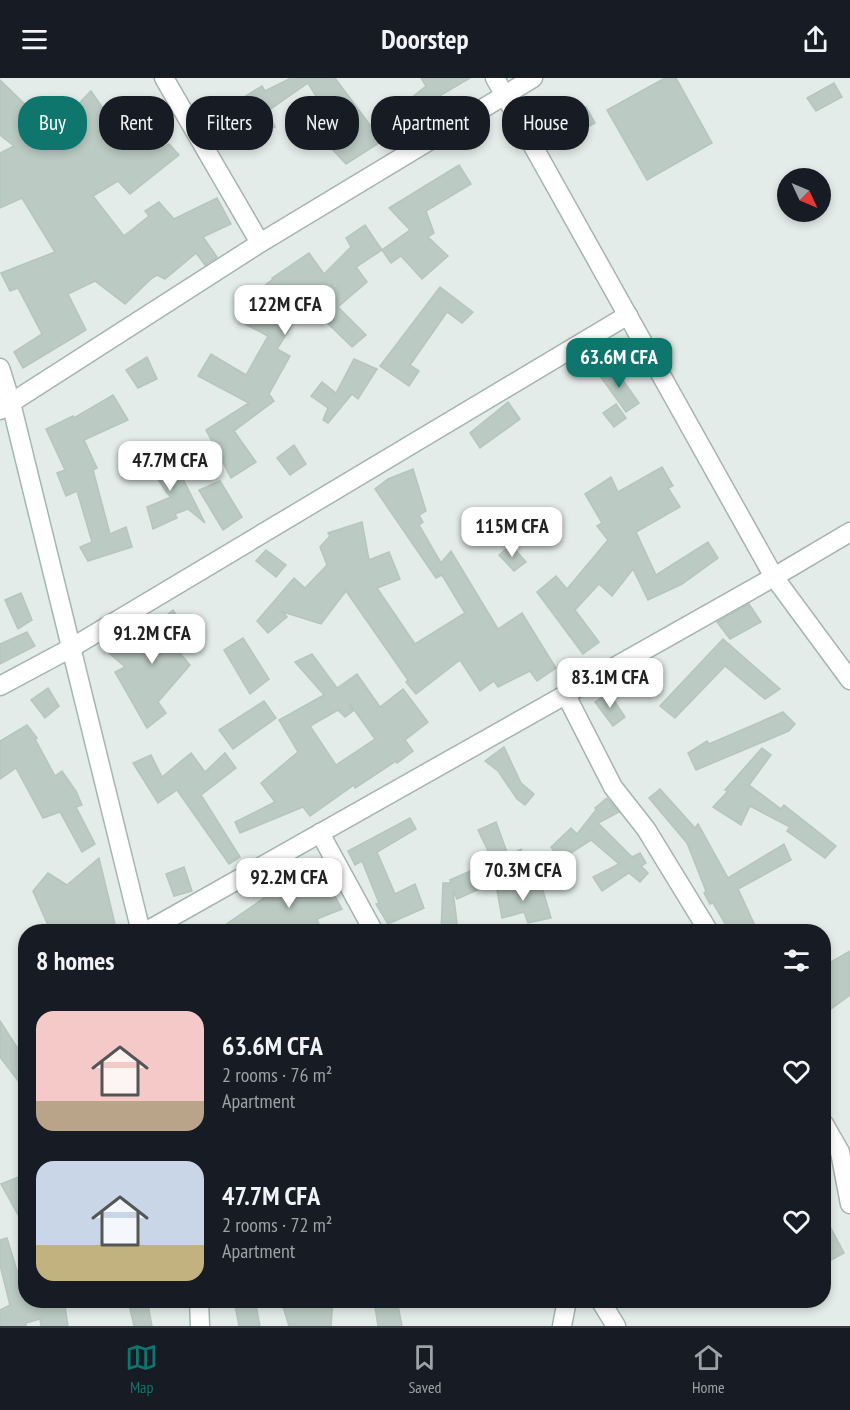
<!DOCTYPE html>
<meta charset="utf-8">
<style>
body{margin:0;font-family:"PT Sans Narrow",sans-serif;background:#20242c;color:#f1f3f6;height:100vh;display:flex;flex-direction:column;font-size:22px;white-space:nowrap}
*{box-sizing:border-box;margin:0}
p{font-size:20px;color:#9ea1a6}
.icon{flex:none;width:33px;height:33px;fill:none;stroke:currentColor;stroke-width:2;stroke-linecap:round;stroke-linejoin:round}
.map{position:relative;flex:1;overflow:hidden}
.panel{position:absolute;left:18px;top:846px;width:813px;height:384px;display:flex;flex-direction:column;background:#171b24;border-radius:24px;box-shadow:0 3px 9px #0003}
.panel>*{flex:none}
.banner{position:absolute;left:18px;top:18px;width:814px;height:54px;display:flex;gap:12px}
.needle{width:39px;rotate:134deg}
.controls{position:absolute;left:777px;top:90px;display:grid;gap:12px}
.controls a{display:grid;place-items:center;width:54px;height:54px;border-radius:50%;background:#171b24;box-shadow:0 3px 9px #0003;font-size:30px}
.price{position:absolute;translate:-50% -51px;padding:0 14px;border-radius:12px;background:#fff;color:#222;font-size:20px;line-height:39px;filter:drop-shadow(0 2px 3px #0008)}
.price::after{content:'';position:absolute;left:50%;top:36px;width:18px;height:14px;margin-left:-9px;background:inherit;clip-path:polygon(0 0,100% 0,50% 100%)}
.price.on{background:#0f766e;color:#fff}
ul{padding:0;list-style:none}
li{display:flex;align-items:center;gap:18px;height:150px;padding:0 18px}
li span{display:grid;place-items:center;flex:none;width:168px;height:120px;border-radius:18px;color:#555}
li>.icon{margin-inline-start:auto}
span .icon{width:72px;height:72px;fill:#fffc;stroke-width:1}
li b{font-size:26px}
h2{display:flex;justify-content:space-between;align-items:center;height:72px;padding:0 18px;font-size:26px}
.pill{padding:0 21px;border-radius:24px;background:#171b24;box-shadow:0 3px 9px #0003;font-size:21px;line-height:54px}
.pill.on{background:#0f766e;color:#fff}
header{display:flex;justify-content:space-between;align-items:center;height:78px;padding:0 18px;background:#171b24;font-size:27px;font-weight:600}
.tab-bar{display:flex;justify-content:space-around;align-items:center;height:84px;border-top:2px solid #363941;background:#171b24;font-size:16px;color:#9ea1a6}
.tab-bar a{display:grid;justify-items:center;gap:3px}
.tab-bar .on{color:#0f766e}
.map>svg:first-child{display:block}
.building{fill:#bbcac3;stroke:#b6c5be;stroke-width:1.5;fill-rule:evenodd}
.lines{fill:none;stroke-linecap:round;stroke-linejoin:round}
.minor-casing{stroke:#a6b4af;stroke-width:21}
.secondary-casing{stroke:#a2b7af;stroke-width:21}
.minor{stroke:#fff;stroke-width:18}
.secondary{stroke:#fff;stroke-width:18}
</style>
<header><svg class="icon" aria-label="menu" viewBox="0 0 24 24"><path d="M4 6h16M4 12h16M4 18h16"/></svg>Doorstep<svg class="icon" aria-label="share" viewBox="0 0 24 24"><path d="M12 15V3M7 8l5-5 5 5M5 13v7h14v-7"/></svg></header>
<div class="map">
<svg width="850" height="1248" viewBox="0 0 850 1248">
<rect width="100%" height="100%" fill="#e3ece8"/>
<!-- building -->
<g class="building">
<polygon points="291,0 335,0 382,63 346,86 331,70 343,63 308,5 268,33 275,49 253,60 231,27 262,8 265,13"/>
<polygon points="421,0 470,0 436,20 405,45 395,33 426,8"/>
<polygon points="665,0 676,0 712,65 647,102 607,32"/>
<polygon points="0,2 37,38 43,32 53,52 91,13 111,42 130,28 151,48 146,52 159,72 169,66 179,77 130,116 118,103 93,118 124,158 149,138 145,133 159,124 174,141 217,120 231,146 203,159 217,179 205,187 196,175 165,201 157,197 152,200 125,226 95,203 68,216 86,252 23,290 14,274 42,256 18,210 10,213 1,195 55,174 22,120 0,130 0,75 14,68 0,57"/>
<polygon points="834,5 842,19 816,33 807,20"/>
<polygon points="586,29 595,45 568,60 559,45"/>
<polygon points="459,87 471,106 426,133 434,155 428,159 448,178 422,201 401,178 391,185 382,172 410,152 389,130"/>
<polygon points="365,147 382,172 356,189 367,204 338,229 366,257 352,269 313,231 305,239 300,234 277,271 290,278 269,316 274,323 234,353 256,384 231,400 206,352 249,325 198,298 211,276 246,297 268,258 239,243 259,212 273,201 272,200 309,175 324,196 351,169 346,160"/>
<polygon points="440,209 473,234 462,245 447,234 410,287 419,293 409,308 380,288"/>
<polygon points="147,279 157,301 138,310 126,292"/>
<polygon points="354,281 377,291 358,321 352,316 328,345 323,342 328,330 311,318 322,304 336,315"/>
<polygon points="613,288 639,325 626,334 600,298"/>
<polygon points="113,317 128,342 84,362 97,390 93,392 110,456 126,449 132,469 88,483 80,469 92,464 77,413 66,418 57,395 65,392 46,351 73,338 74,340"/>
<polygon points="508,324 520,341 480,370 470,355"/>
<polygon points="616,326 626,340 614,349 603,335"/>
<polygon points="294,367 306,386 290,397 277,380"/>
<polygon points="169,373 205,445 188,431 175,436 177,440 153,451 147,429 171,419 167,415 147,385"/>
<polygon points="662,389 673,408 668,410 680,429 636,454 656,497 708,464 718,480 682,506 648,522 633,491 612,518 599,506 575,532 599,564 583,576 537,514 556,498 567,511 608,462 597,448 602,445 585,416 611,399 618,414"/>
<polygon points="413,391 426,433 419,437 423,444 419,447 441,485 451,473 498,551 522,535 556,590 537,603 530,593 498,609 494,603 480,613 460,582 416,616 406,604 408,602 346,513 321,546 283,534 287,539 268,555 257,543 294,500 305,510 327,487 320,469 330,458 328,455 362,444 369,482 389,474 400,501 377,510 415,566 465,535 442,497 436,500 375,411 388,401"/>
<polygon points="220,403 242,439 223,452 199,412"/>
<polygon points="511,467 526,484 514,493 499,477"/>
<polygon points="266,472 286,487 276,499 256,483"/>
<polygon points="21,515 32,542 18,551 5,522"/>
<polygon points="749,526 761,544 730,561 717,544"/>
<polygon points="173,532 190,558 173,567 190,587 158,624 166,635 147,650 115,594 125,589 109,575 142,550 146,554"/>
<polygon points="27,554 35,568 0,586 0,566"/>
<polygon points="243,560 269,601 250,616 224,572"/>
<polygon points="723,561 780,611 765,621 725,588 675,640 660,628"/>
<path d="M312 576 337 610 357 596 380 629 403 611 428 644 405 662 413 673 397 685 396 683 355 710 354 707 310 738 303 729 240 755 235 744 275 724 261 705 298 674 279 642 324 617 295 584ZM350 626 375 661 336 687 310 648 338 632 345 639 353 633Z"/>
<polygon points="48,610 59,628 45,640 31,622"/>
<polygon points="609,615 625,639 613,648 595,624"/>
<polygon points="264,623 276,640 233,671 219,652"/>
<polygon points="783,634 795,646 789,653 696,692 688,675 707,663 709,666"/>
<polygon points="27,647 37,660 35,661 55,698 62,693 76,713 82,727 76,729 95,766 82,774 60,734 43,740 16,690 0,701 0,663"/>
<polygon points="504,669 521,705 534,716 525,727 517,721 498,693 485,683"/>
<polygon points="762,670 771,677 749,707 781,731 784,727 836,768 825,780 787,753 790,749 750,728 741,747 713,729 728,713 725,712"/>
<polygon points="191,675 205,694 225,675 236,690 201,717 240,779 229,786 177,712 158,725 133,685 151,677 162,699"/>
<polygon points="660,711 695,750 698,746 728,800 784,766 791,782 738,811 758,854 730,854 713,825 710,826 704,815 706,813 687,765 649,720"/>
<polygon points="607,720 619,734 598,745 632,779 640,775 646,785 641,788 648,795 640,804 629,795 602,813 593,799 619,786 591,762 560,782 551,769 571,750 577,756 596,732 595,730"/>
<polygon points="410,740 416,751 377,774 395,816 415,806 424,830 388,846 376,826 379,825 362,783 355,787 348,773"/>
<polygon points="496,744 508,777 522,771 486,808 457,821 453,812 458,854 441,854 443,805 451,805 450,802 493,783 478,752"/>
<polygon points="99,780 115,846 90,854 51,854 33,813 48,795 67,807"/>
<polygon points="184,789 192,813 174,818 166,796"/>
<polygon points="322,794 342,831 317,841 322,854 215,854 264,820 302,800"/>
<polygon points="518,802 519,814 541,806 551,840 528,845 524,834 502,840 496,807"/>
<polygon points="850,873 850,917 824,936 824,888"/>
<polygon points="0,943 26,983 26,1013 0,979"/>
<polygon points="26,1096 26,1151 1,1106"/>
<polygon points="824,1137 844,1175 824,1186"/>
<polygon points="7,1160 26,1222 44,1222 44,1229 64,1222 68,1248 41,1248 40,1241 26,1245 26,1248 0,1248 0,1232 10,1227 0,1187 0,1162"/>
<polygon points="128,1222 147,1222 152,1248 134,1248"/>
<polygon points="234,1222 255,1222 260,1248 239,1248"/>
<polygon points="281,1222 333,1222 331,1248 289,1248"/>
<polygon points="374,1222 397,1222 402,1248 378,1248"/>
</g>
<g class="lines">
<defs>
<g id="minor">
<polyline points="164,0 260,165"/>
<polyline points="495,0 774,499 850,602"/>
<polyline points="0,332 260,165 533,0"/>
<polyline points="0,608 71,570 628,237"/>
<polyline points="566,617 613,709 646,751 709,854"/>
<polyline points="320,755 374,854"/>
<polyline points="145,854 774,499 850,454"/>
<polyline points="824,1046 840,1074 850,1126"/>
<polyline points="600,1222 616,1248"/>
<polyline points="562,1248 567,1222"/>
</g>
<g id="secondary">
<polyline points="0,290 11,325 141,854"/>
<polyline points="199,1222 200,1248"/>
</g>
</defs>
<!-- minor casing -->
<use href="#minor" class="minor-casing"/>
<!-- secondary casing -->
<use href="#secondary" class="secondary-casing"/>
<!-- minor -->
<use href="#minor" class="minor"/>
<!-- secondary -->
<use href="#secondary" class="secondary"/>
</g>
</svg>
<div class="controls">
<a><svg class="needle" viewBox="-14 -14 28 28"><path d="M0-13l5 13h-10z" fill="#e53935"/><path d="M0 13l5-13h-10z" fill="#9ea1a6"/></svg></a>
</div>
<b class="price" style="left:285px;top:258px">122M CFA</b>
<b class="price on" style="left:619px;top:311px">63.6M CFA</b>
<b class="price" style="left:170px;top:414px">47.7M CFA</b>
<b class="price" style="left:512px;top:480px">115M CFA</b>
<b class="price" style="left:152px;top:587px">91.2M CFA</b>
<b class="price" style="left:610px;top:631px">83.1M CFA</b>
<b class="price" style="left:523px;top:824px">70.3M CFA</b>
<b class="price" style="left:289px;top:831px">92.2M CFA</b>
<div class="banner">
<a class="pill on">Buy</a>
<a class="pill">Rent</a>
<a class="pill">Filters</a>
<a class="pill">New</a>
<a class="pill">Apartment</a>
<a class="pill">House</a>
</div>
<section class="panel">
<h2>8 homes<svg class="icon" aria-label="filters" viewBox="0 0 24 24"><path d="M4 7h16M4 17h16"/><circle cx="9" cy="7" r="2"/><circle cx="15" cy="17" r="2"/></svg></h2>
<ul>
<li><span style="background:linear-gradient(#f6c9c9 75%,#b9a48a 0)"><svg class="icon" aria-label="home" viewBox="0 0 24 24"><path d="M3 11l9-7 9 7M6 9v11h12V9"/></svg></span><div><b>63.6M CFA</b><p>2 rooms · 76 m²</p><p>Apartment</p></div><svg class="icon" aria-label="heart" viewBox="0 0 24 24"><path d="M12 20l-8-8c-3-5 5-10 8-4 3-6 11-1 8 4z"/></svg></li>
<li><span style="background:linear-gradient(#c9d6e8 70%,#c2b280 0)"><svg class="icon" aria-label="home" viewBox="0 0 24 24"><path d="M3 11l9-7 9 7M6 9v11h12V9"/></svg></span><div><b>47.7M CFA</b><p>2 rooms · 72 m²</p><p>Apartment</p></div><svg class="icon" aria-label="heart" viewBox="0 0 24 24"><path d="M12 20l-8-8c-3-5 5-10 8-4 3-6 11-1 8 4z"/></svg></li>
</ul>
</section>
</div>
<nav class="tab-bar">
<a class="on"><svg class="icon" aria-label="map" viewBox="0 0 24 24"><path d="M3 6l6-2 6 2 6-2v14l-6 2-6-2-6 2zM9 4v14M15 6v14"/></svg>Map</a>
<a><svg class="icon" aria-label="saved" viewBox="0 0 24 24"><path d="M7 4h10v16l-5-4-5 4z"/></svg>Saved</a>
<a><svg class="icon" aria-label="home" viewBox="0 0 24 24"><path d="M3 11l9-7 9 7M6 9v11h12V9"/></svg>Home</a>
</nav>
